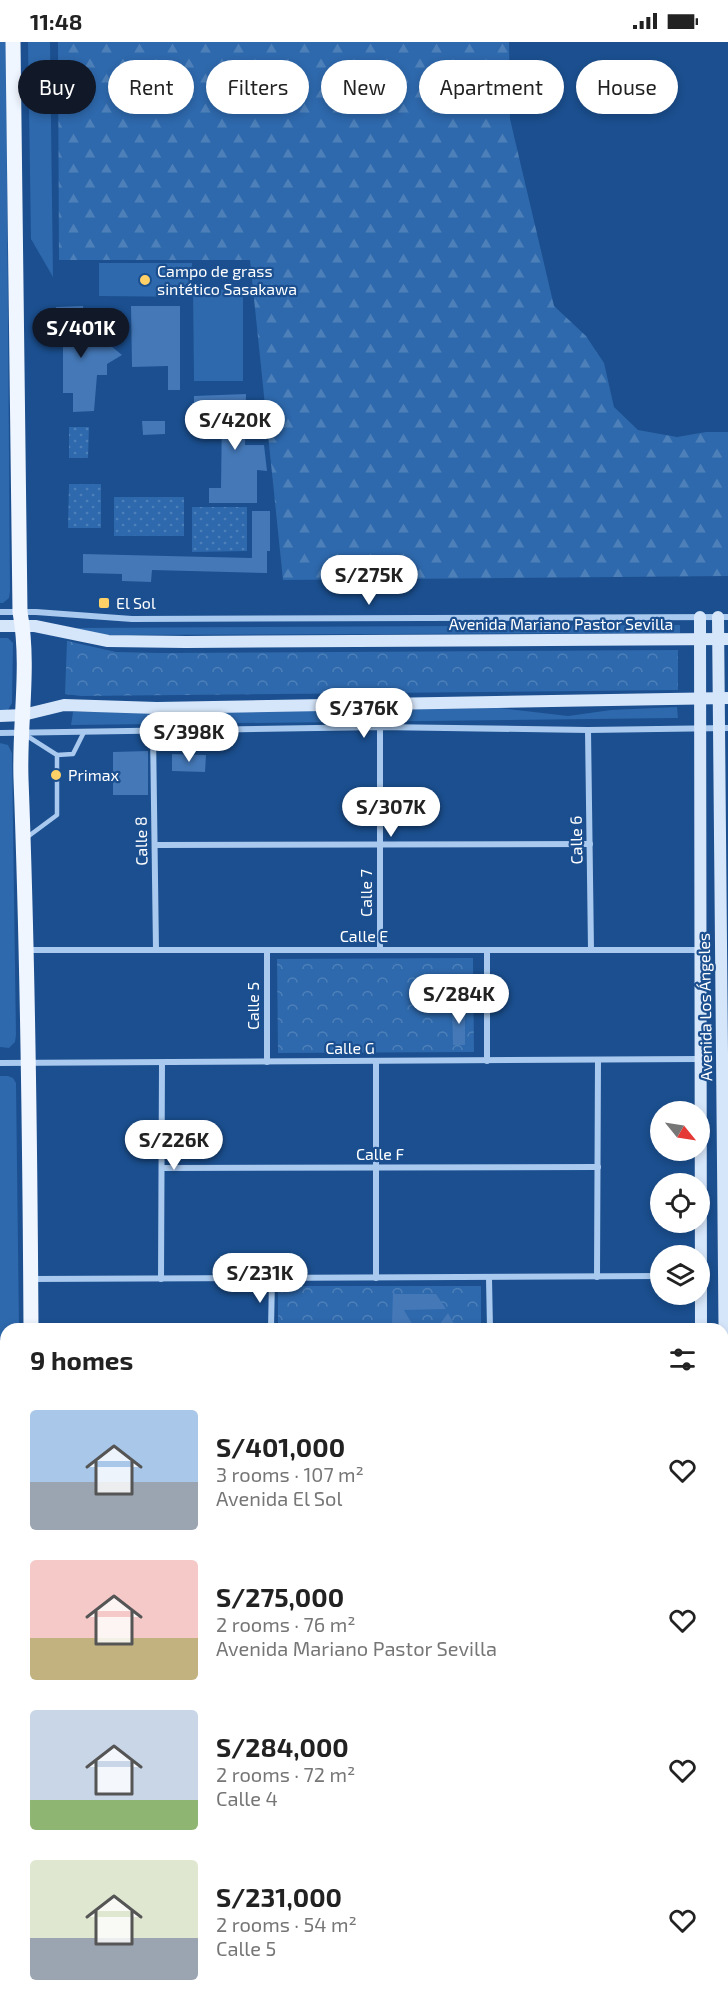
<!DOCTYPE html>
<meta charset="utf-8">
<style>
body{margin:0;font-family:"Exo 2",sans-serif;background:#f6f6f6;color:#222;height:100vh;display:flex;flex-direction:column;font-size:22px;white-space:nowrap}
*{box-sizing:border-box;margin:0}
p{font-size:20px;color:#767676}
.icon{flex:none;width:33px;height:33px;fill:none;stroke:currentColor;stroke-width:2;stroke-linecap:round;stroke-linejoin:round}
.map{position:relative;flex:1;overflow:hidden}
.sheet{position:absolute;left:0px;top:1281px;width:729px;height:686px;display:flex;flex-direction:column;background:#fff;border-radius:18px 18px 0 0;box-shadow:0 3px 9px #0003}
.sheet>*{flex:none}
.banner{position:absolute;left:18px;top:18px;width:693px;height:54px;display:flex;gap:12px}
.needle{width:39px;rotate:120deg}
.tools{position:absolute;left:650px;top:1059px;display:grid;gap:12px}
.tools a{display:grid;place-items:center;width:60px;height:60px;border-radius:50%;background:#fff;box-shadow:0 3px 9px #0003;font-size:30px}
.price{position:absolute;translate:-50% -51px;padding:0 14px;border-radius:21px;background:#fff;color:#222;font-size:20px;line-height:39px;filter:drop-shadow(0 2px 3px #0008)}
.price::after{content:'';position:absolute;left:50%;top:36px;width:18px;height:14px;margin-left:-9px;background:inherit;clip-path:polygon(0 0,100% 0,50% 100%)}
.price.active{background:#111827;color:#fff}
ul{padding:0;list-style:none}
li{display:flex;align-items:center;gap:18px;height:150px;padding:0 30px}
li span{display:grid;place-items:center;flex:none;width:168px;height:120px;border-radius:6px;color:#555}
li>.icon{margin-inline-start:auto}
span .icon{width:72px;height:72px;fill:#fffc;stroke-width:1}
li b{font-size:26px}
h2{display:flex;justify-content:space-between;align-items:center;height:72px;padding:0 30px;font-size:26px}
.pill{padding:0 21px;border-radius:27px;background:#fff;box-shadow:0 3px 9px #0003;font-size:21px;line-height:54px}
.pill.active{background:#111827;color:#fff}
.status{display:flex;justify-content:space-between;align-items:center;height:42px;padding:0 30px;background:#fff;direction:ltr}
.status svg{height:16px;fill:currentColor}
.map>svg:first-child{display:block}
.grass{fill:#2e69ad}
.forest{fill:url(#forest-firs)}
.park{fill:url(#park-crowns)}
.garden{fill:url(#garden-dots)}
.building{fill:#4478b7}
.lines{fill:none;stroke-linecap:round;stroke-linejoin:round}
.lane{stroke:#a9c9ee;stroke-width:4.5}
.street{stroke:#a9c9ee;stroke-width:6}
.secondary{stroke:#d6e6fa;stroke-width:12}
.primary{stroke:#f0f6ff;stroke-width:15}
.poi-dot{fill:#ffd166;stroke:#1b4f8f;stroke-width:2}
.labels{text-anchor:middle;stroke-width:4.5;stroke-linejoin:round;paint-order:stroke}
.poi-label{font-size:16px;fill:#fff;stroke:#1b4f8f;text-anchor:start}
.street-label{font-size:16px;fill:#fff;stroke:#1b4f8f}
</style>
<div class="status"><b>11:48</b><svg viewBox="0 0 49 12"><path d="M0 12V9h3v3zM5 12V6h3v6zM10 12V3h3v9zM15 12V0h3v12zM26 1h20v11H26zM47 4h2v5h-2z"/></svg></div>
<div class="map">
<svg width="728" height="1966" viewBox="0 0 728 1966">
<defs>
<pattern id="forest-firs" width="22" height="20" patternUnits="userSpaceOnUse" patternTransform="scale(1.5)"><rect width="22" height="20" fill="#2e69ad"/><path d="M5 1l3.5 6h-7zM16 11l3.5 6h-7z" fill="#4d80b9"/></pattern>
<pattern id="park-crowns" width="20" height="18" patternUnits="userSpaceOnUse" patternTransform="scale(1.5)"><rect width="20" height="18" fill="#2e69ad"/><path d="M2 6a3 3 0 1 1 6 0M12 15a3 3 0 1 1 6 0" fill="none" stroke="#4d80b9"/></pattern>
<pattern id="garden-dots" width="8" height="8" patternUnits="userSpaceOnUse" patternTransform="scale(1.5)"><rect width="8" height="8" fill="#2e69ad"/><path d="M2 2h.1M6 6h.1" fill="none" stroke="#4d80b9" stroke-width="1.8" stroke-linecap="round"/></pattern>
</defs>
<rect width="100%" height="100%" fill="#1b4f8f"/>
<!-- grass -->
<g class="grass">
<polygon points="0,0 6,0 10,549 9,556 3,561 0,561"/>
<polygon points="28,0 50,0 53,235 31,197"/>
<polygon points="99,221 192,221 191,255 99,254"/>
<polygon points="243,247 243,339 194,339 193,248"/>
<polygon points="680,583 680,591 102,593 74,586"/>
<polygon points="0,596 8,596 13,601 12,661 8,668 0,669"/>
<polygon points="677,665 678,676 71,683 73,670 500,666 568,674 611,668"/>
<polygon points="0,701 8,703 12,711 16,993 15,1000 9,1006 0,1005"/>
<polygon points="0,1034 8,1034 13,1036 16,1041 19,1287 6,1287 6,1336 0,1336"/>
<polygon points="0,1361 6,1361 6,1662 0,1663"/>
<rect x="0" y="1698" width="6" height="195"/>
</g>
<!-- forest -->
<polygon class="forest" points="58,0 509,0 510,77 554,264 586,294 604,321 614,365 638,388 677,395 706,390 728,390 728,534 283,538 250,218 59,218"/>
<!-- park -->
<g class="park">
<polygon points="67,599 116,610 160,611 678,608 678,648 81,654 65,652"/>
<polygon points="473,916 474,1010 278,1011 277,917"/>
<rect x="278" y="1244" width="203" height="43"/>
<polygon points="486,1960 486,1966 289,1966 289,1960"/>
</g>
<!-- garden -->
<g class="garden">
<polygon points="69,385 89,385 88,416 69,416"/>
<polygon points="69,442 101,442 101,486 68,486"/>
<rect x="114" y="455" width="70" height="39"/>
<polygon points="192,465 247,465 247,509 192,510"/>
</g>
<!-- building -->
<g class="building">
<polygon points="83,264 85,305 111,304 122,313 107,322 107,333 97,333 94,369 73,370 73,351 63,351 63,285 57,285 56,265"/>
<polygon points="131,264 180,264 180,348 168,348 168,324 132,325"/>
<polygon points="246,352 245,403 264,403 267,429 257,428 257,461 209,461 209,446 221,446 222,367 194,368 194,354"/>
<polygon points="142,379 165,379 165,392 143,393"/>
<polygon points="252,469 270,469 270,509 267,509 267,531 152,528 151,540 122,539 122,532 83,531 83,512 252,516"/>
<polygon points="148,709 148,753 113,753 113,710"/>
<polygon points="172,712 206,713 205,730 172,729"/>
<polygon points="452,964 465,964 465,1003 453,1003"/>
<polygon points="393,1248 395,1252 436,1252 446,1267 404,1268 415,1287 395,1287 392,1283"/>
<polygon points="448,1271 457,1287 436,1287"/>
</g>
<g class="lines">
<!-- lane -->
<g class="lane">
<polyline points="24,692 57,713 57,773 26,796"/>
<polyline points="57,713 73,712 84,690"/>
</g>
<!-- street -->
<g class="street">
<polyline points="0,570 36,570 132,577 728,575"/>
<polyline points="380,685 380,908"/>
<polyline points="588,688 591,908"/>
<polyline points="153,690 156,908"/>
<polyline points="0,691 380,685 588,688 728,686"/>
<polyline points="155,803 590,802"/>
<polyline points="28,908 700,908"/>
<polyline points="487,1019 487,908"/>
<polyline points="267,1020 267,908"/>
<polyline points="0,1021 700,1017"/>
<polyline points="162,1126 598,1125"/>
<polyline points="597,1235 598,1018"/>
<polyline points="376,1236 376,1019"/>
<polyline points="489,1236 490,1287"/>
<polyline points="31,1237 660,1234"/>
<polyline points="161,1237 162,1021"/>
<polyline points="271,1287 272,1237"/>
<polyline points="0,1345 6,1345"/>
<polyline points="0,1907 6,1907"/>
<polyline points="282,1966 282,1960"/>
<polyline points="495,1966 495,1960"/>
</g>
<!-- secondary -->
<g class="secondary">
<polyline points="700,575 701,1287"/>
<polyline points="718,575 725,1339 725,1668 728,1822"/>
<polyline points="0,584 35,584 108,599 186,600 728,597"/>
<polyline points="0,674 23,673 64,663 157,666 728,656"/>
<polyline points="0,1677 6,1677"/>
<polyline points="0,1691 6,1690"/>
<polyline points="710,1960 710,1966"/>
</g>
<!-- primary -->
<g class="primary">
<path d="M13 0 20 570C30 625 19 681 21 737 28 920 30 1104 31 1287"/>
<polyline points="37,1960 37,1966"/>
</g>
</g>
<!-- markers -->
<g class="poi-dot">
<circle cx="145" cy="238" r="6"/>
<rect x="98" y="555" width="12" height="12" rx="3"/>
<circle cx="56" cy="733" r="6"/>
</g>
<g class="labels">
<!-- poi labels -->
<g class="poi-label">
<text x="157" y="235">Campo de grass<tspan x="157" dy="18">sintético Sasakawa</tspan></text>
<text x="116" y="567">El Sol</text>
<text x="68" y="739">Primax</text>
</g>
<!-- street labels -->
<g class="street-label">
<text x="561" y="588">Avenida Mariano Pastor Sevilla</text>
<text transform="translate(576 798) rotate(-91)" y="6">Calle 6</text>
<text transform="translate(141 799) rotate(-91)" y="6">Calle 8</text>
<text transform="translate(366 851) rotate(-90)" y="6">Calle 7</text>
<text x="364" y="900">Calle E</text>
<text transform="translate(253 964) rotate(-90)" y="6">Calle 5</text>
<text transform="translate(705 965) rotate(-91)" y="6">Avenida Los Ángeles</text>
<text x="350" y="1012">Calle G</text>
<text x="380" y="1118">Calle F</text>
</g>
</g>
</svg>
<div class="tools">
<a><svg class="needle" viewBox="-14 -14 28 28"><path d="M0-13l5 13h-10z" fill="#e53935"/><path d="M0 13l5-13h-10z" fill="#767676"/></svg></a>
<a><svg class="icon" aria-label="locate" viewBox="0 0 24 24"><circle cx="12" cy="12" r="6"/><path d="M12 2v4M12 18v4M2 12h4M18 12h4"/></svg></a>
<a><svg class="icon" aria-label="layers" viewBox="0 0 24 24"><path d="M12 4l9 5-9 5-9-5zM3 14l9 5 9-5"/></svg></a>
</div>
<b class="price active" style="left:81px;top:317px">S/401K</b>
<b class="price" style="left:235px;top:409px">S/420K</b>
<b class="price" style="left:369px;top:564px">S/275K</b>
<b class="price" style="left:364px;top:697px">S/376K</b>
<b class="price" style="left:189px;top:721px">S/398K</b>
<b class="price" style="left:391px;top:796px">S/307K</b>
<b class="price" style="left:459px;top:983px">S/284K</b>
<b class="price" style="left:174px;top:1129px">S/226K</b>
<b class="price" style="left:260px;top:1262px">S/231K</b>
<div class="banner">
<a class="pill active">Buy</a>
<a class="pill">Rent</a>
<a class="pill">Filters</a>
<a class="pill">New</a>
<a class="pill">Apartment</a>
<a class="pill">House</a>
</div>
<section class="sheet">
<h2>9 homes<svg class="icon" aria-label="filters" viewBox="0 0 24 24"><path d="M4 7h16M4 17h16"/><circle cx="9" cy="7" r="2"/><circle cx="15" cy="17" r="2"/></svg></h2>
<ul>
<li><span style="background:linear-gradient(#a9c7e8 60%,#9aa5b1 0)"><svg class="icon" aria-label="home" viewBox="0 0 24 24"><path d="M3 11l9-7 9 7M6 9v11h12V9"/></svg></span><div><b>S/401,000</b><p>3 rooms · 107 m²</p><p>Avenida El Sol</p></div><svg class="icon" aria-label="heart" viewBox="0 0 24 24"><path d="M12 20l-8-8c-3-5 5-10 8-4 3-6 11-1 8 4z"/></svg></li>
<li><span style="background:linear-gradient(#f6c9c9 65%,#c2b280 0)"><svg class="icon" aria-label="home" viewBox="0 0 24 24"><path d="M3 11l9-7 9 7M6 9v11h12V9"/></svg></span><div><b>S/275,000</b><p>2 rooms · 76 m²</p><p>Avenida Mariano Pastor Sevilla</p></div><svg class="icon" aria-label="heart" viewBox="0 0 24 24"><path d="M12 20l-8-8c-3-5 5-10 8-4 3-6 11-1 8 4z"/></svg></li>
<li><span style="background:linear-gradient(#c9d6e8 75%,#8fb573 0)"><svg class="icon" aria-label="home" viewBox="0 0 24 24"><path d="M3 11l9-7 9 7M6 9v11h12V9"/></svg></span><div><b>S/284,000</b><p>2 rooms · 72 m²</p><p>Calle 4</p></div><svg class="icon" aria-label="heart" viewBox="0 0 24 24"><path d="M12 20l-8-8c-3-5 5-10 8-4 3-6 11-1 8 4z"/></svg></li>
<li><span style="background:linear-gradient(#dfe7d0 65%,#9aa5b1 0)"><svg class="icon" aria-label="home" viewBox="0 0 24 24"><path d="M3 11l9-7 9 7M6 9v11h12V9"/></svg></span><div><b>S/231,000</b><p>2 rooms · 54 m²</p><p>Calle 5</p></div><svg class="icon" aria-label="heart" viewBox="0 0 24 24"><path d="M12 20l-8-8c-3-5 5-10 8-4 3-6 11-1 8 4z"/></svg></li>
</ul>
</section>
</div>
